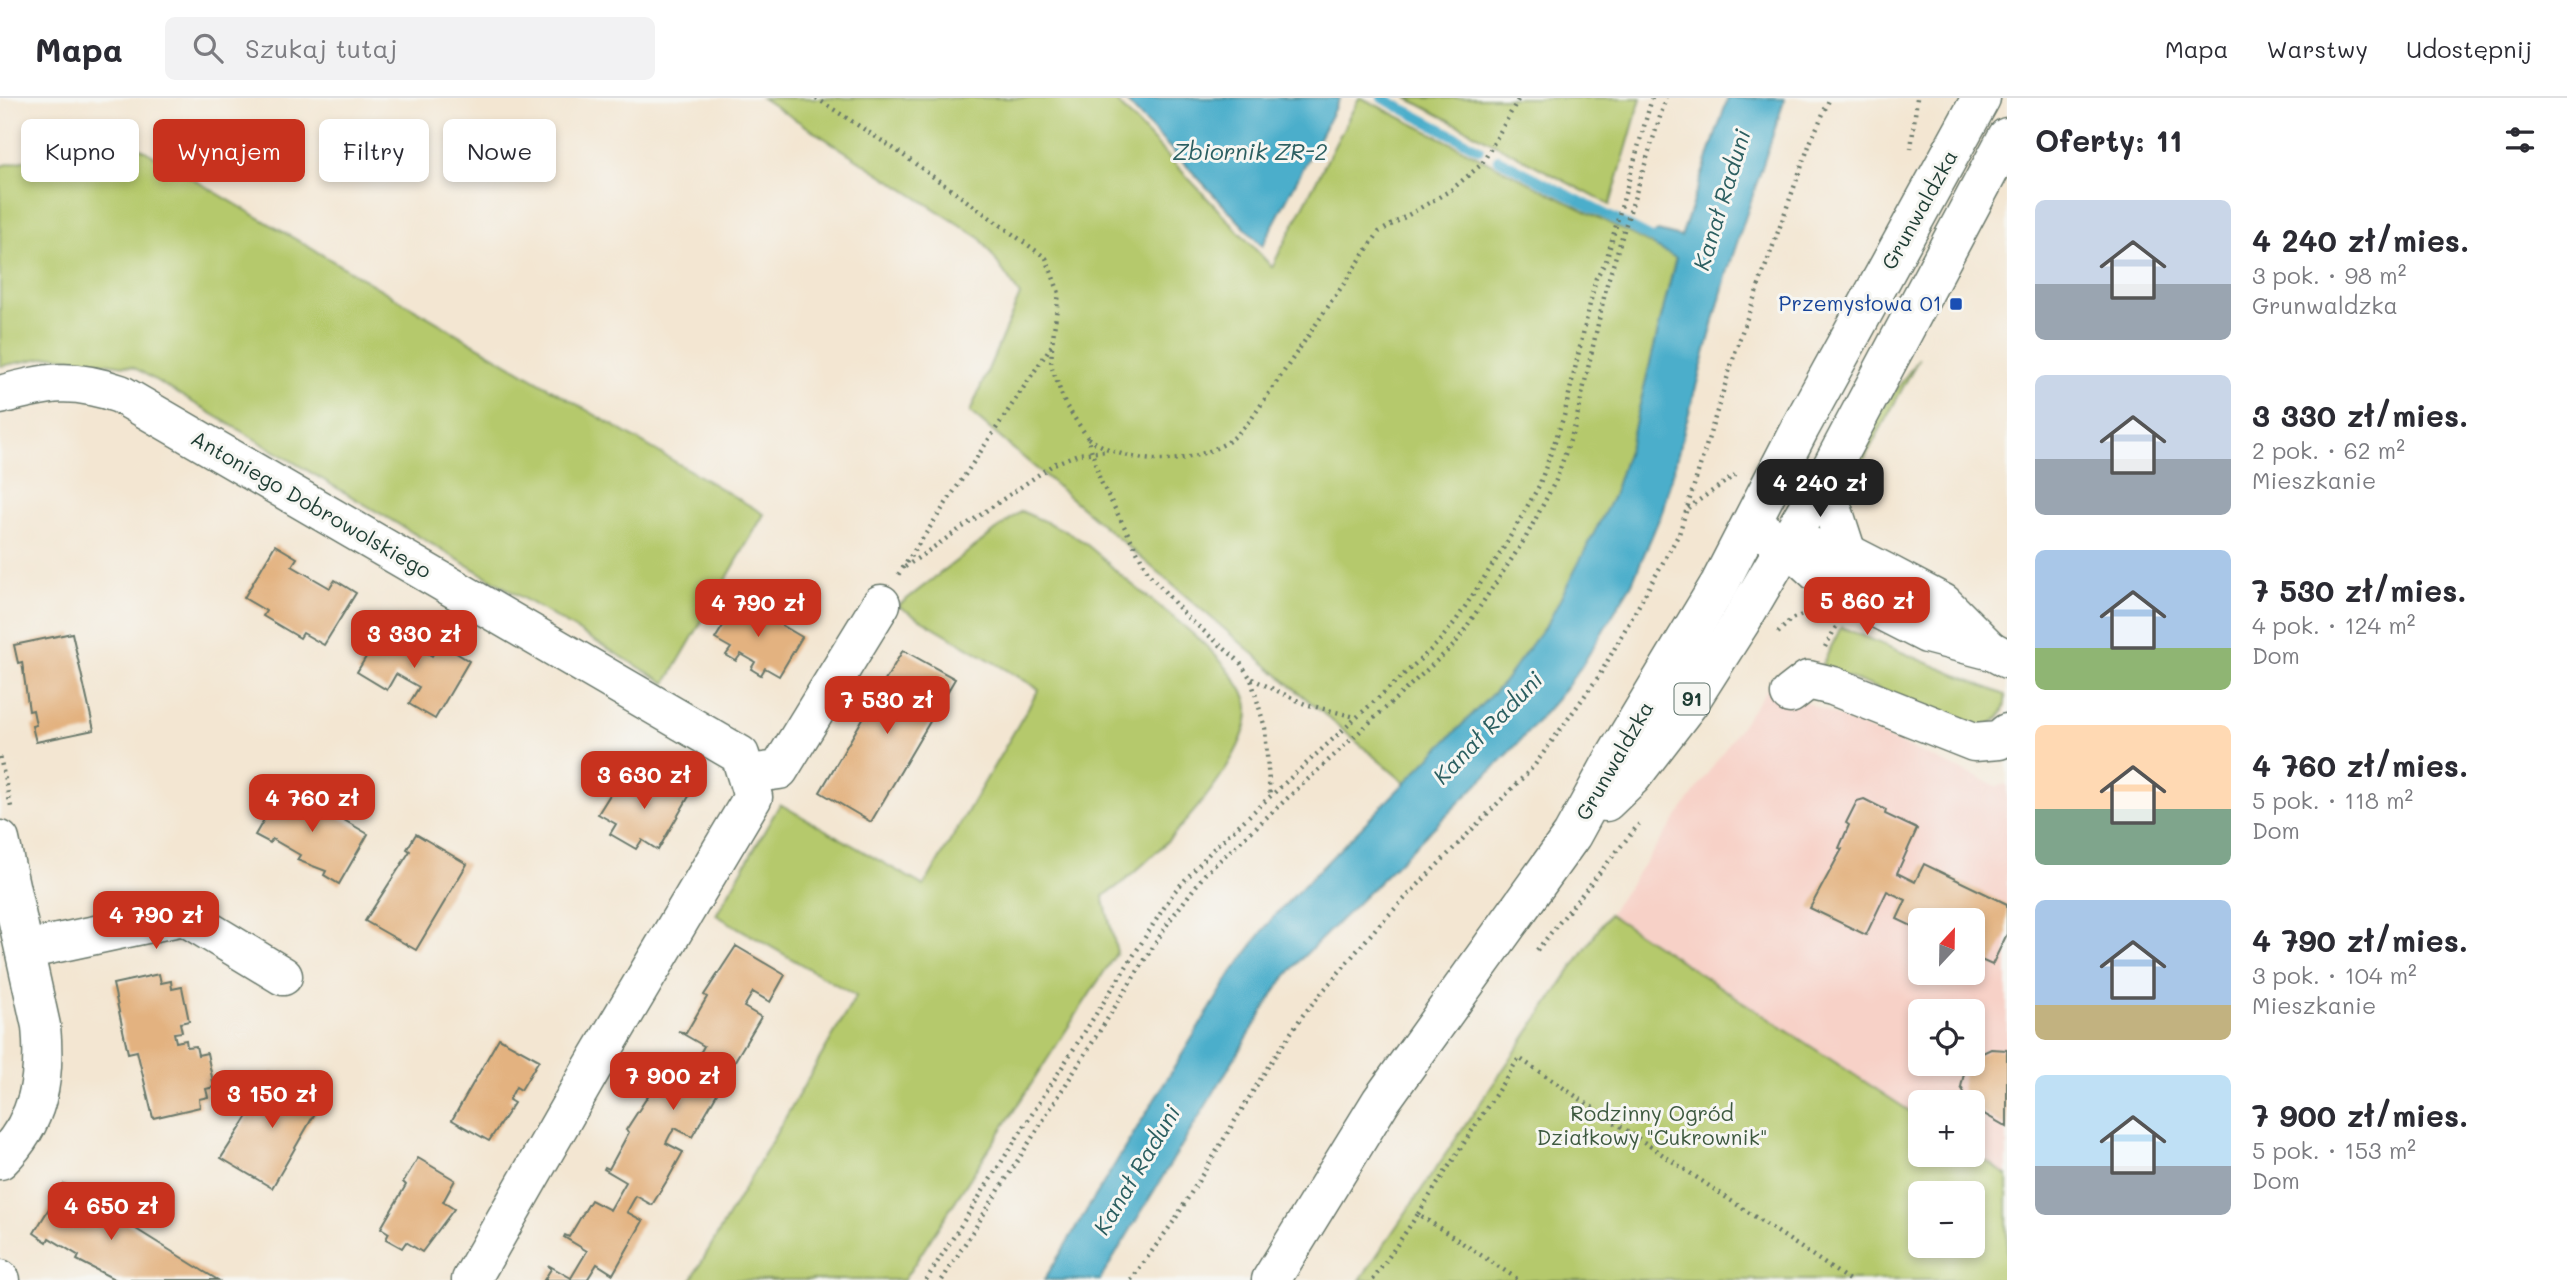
<!DOCTYPE html>
<html lang="pl">
<meta charset="utf-8">
<style>
body{margin:0;font-family:Mali,sans-serif;background:#f2f2f3;color:#2b2b33;height:100vh;display:flex;flex-direction:column;font-size:26px;white-space:nowrap}
*{box-sizing:border-box;margin:0}
p{font-size:23px;color:#7c7c81}
.icon{flex:none;width:38px;height:38px;fill:none;stroke:currentColor;stroke-width:2;stroke-linecap:round;stroke-linejoin:round}
.map{position:relative;flex:1;overflow:hidden}
.drawer{display:flex;flex-direction:column;background:#fff;width:560px}
.drawer>*{flex:none}
.banner{position:absolute;left:21px;top:21px;width:665px;height:63px;display:flex;gap:14px}
.needle{width:46px;rotate:22deg}
.tools{position:absolute;left:1908px;top:810px;display:grid;gap:14px}
.tools a{display:grid;place-items:center;width:77px;height:77px;border-radius:10px;background:#fff;box-shadow:0 4px 10px #0003;font-size:35px}
.price{position:absolute;translate:-50% -60px;padding:0 16px;border-radius:14px;background:#c8321e;color:#fff;font-size:23px;line-height:46px;filter:drop-shadow(0 2px 4px #0008)}
.price::after{content:'';position:absolute;left:50%;top:42px;width:21px;height:16px;margin-left:-10px;background:inherit;clip-path:polygon(0 0,100% 0,50% 100%)}
.price.current{background:#222;color:#fff}
ul{padding:0;list-style:none}
li{display:flex;align-items:center;gap:21px;height:175px;padding:0 28px}
li span{display:grid;place-items:center;flex:none;width:196px;height:140px;border-radius:10px;color:#555}
li>.icon{margin-inline-start:auto}
span .icon{width:84px;height:84px;fill:#fffc;stroke-width:1}
li b{font-size:30px}
h2{display:flex;justify-content:space-between;align-items:center;height:84px;padding:0 28px;font-size:30px}
.tag{padding:0 24px;border-radius:10px;background:#fff;box-shadow:0 4px 10px #0003;font-size:24px;line-height:63px}
.tag.current{background:#c8321e;color:#fff}
header{display:flex;align-items:center;gap:42px;box-sizing:border-box;height:98px;padding:0 35px;background:#fff;border-bottom:2px solid #e1e1e2}
header strong{font-size:33px}
nav{display:flex;gap:38px;margin-inline-start:auto;font-size:24px}
.search{width:490px;height:63px;background:#f2f2f3;display:flex;align-items:center;gap:18px;box-sizing:border-box;padding:0 24px;border-radius:10px;color:#7c7c81;font-size:26px}
main{display:flex;flex:1;min-height:0}
.map>svg:first-child{display:block}
.built{fill:#f7d1c7;fill-rule:evenodd}
.green{fill:#b5c96c;stroke:#6a8350;stroke-width:2;fill-rule:evenodd}
.water{fill:#4caecb;stroke:#367680;stroke-width:2}
.lines{fill:none;stroke-linecap:round;stroke-linejoin:round}
.stream{stroke:#4caecb;stroke-width:10}
.building{fill:#e3b280}
.minor-casing{stroke:#69786b;stroke-width:41}
.major-casing{stroke:#69786b;stroke-width:41}
.path{stroke:#69786b;stroke-width:4.5;stroke-dasharray:2 5;stroke-linecap:butt}
.minor{stroke:#fff;stroke-width:38}
.major{stroke:#fff;stroke-width:38}
.transit-dot{fill:#1a4fb4;stroke:#f6f6f2;stroke-width:2.5}
.labels{text-anchor:middle;stroke-width:6;stroke-linejoin:round;paint-order:stroke}
.shield{fill:#f6f6f2;stroke:#60746d;stroke-width:2}
.shield-label{font-size:19px;font-weight:bold;fill:#1f3d34}
.street-label{font-size:21px;fill:#1f3d34;stroke:#f6f6f2}
.transit-label{font-size:21px;fill:#164399;stroke:#f6f6f2;text-anchor:end}
.park-label{font-size:21px;fill:#3d593f;stroke:#f6f6f2}
.water-label{font-size:23px;font-style:italic;fill:#2c5f61;stroke:#f6f6f2}
</style>
<header>
<strong>Mapa</strong>
<div class="search"><svg class="icon" aria-label="search" viewBox="0 0 24 24"><circle cx="10" cy="10" r="6"/><path d="M15 15l6 6"/></svg>Szukaj tutaj</div>
<nav><a>Mapa</a><a>Warstwy</a><a>Udostępnij</a></nav>
</header>
<main>
<div class="map">
<svg width="2007" height="1182" viewBox="0 0 2007 1182">
<rect width="100%" height="100%" fill="#f6f6f2"/>
<filter id="ink" filterUnits="userSpaceOnUse"><feTurbulence type="fractalNoise" baseFrequency=".0143" numOctaves="2"/><feDisplacementMap in="SourceGraphic" scale="14" xChannelSelector="R" yChannelSelector="G"/><feConvolveMatrix kernelMatrix="1 2 1 2 8 2 1 2 1" color-interpolation-filters="sRGB"/></filter>
<filter id="wash" filterUnits="userSpaceOnUse"><feTurbulence type="fractalNoise" baseFrequency=".00686" numOctaves="4" result="noise"/><feDisplacementMap in="SourceGraphic" scale="28" xChannelSelector="R" yChannelSelector="G"/><feGaussianBlur stdDeviation="1.57" result="paint"/><feColorMatrix in="noise" values="0 0 0 0 0 0 0 0 0 0 0 0 0 0 0 0 0 1.4 0 .05"/><feComposite in="paint" operator="in"/></filter>
<g filter="url(#wash)">
<rect width="100%" height="100%" fill="#f3e6d2"/>
<!-- built -->
<path class="built" d="M1769 588 1997 688 2007 686V1077L1972 1054V1004H1920V1020L1609 816ZM1920 822H1972V875H1920ZM1920 914H1972V966H1920Z"/>
<!-- green -->
<g class="green">
<polygon points="762,0 1113,0 1272,169 1359,0 1362,0 1676,159 1631,343 1613,398 1584,456 1549,523 1503,585 1405,685 970,314 1020,197 980,140"/>
<polygon points="1407,0 1641,0 1610,107"/>
<polygon points="123,40 764,416 666,585 133,269 53,258 0,268 0,68"/>
<polygon points="1919,260 1857,374 1845,369 1861,340"/>
<path d="M1021 413C1038 421 1058 428 1074 438 1092 448 1108 466 1123 479 1162 512 1223 552 1245 598 1269 648 1144 775 1103 798L1117 854 904 1182H691L856 898 716 817 780 706 924 788 1039 591 898 508Z"/>
<path d="M1841 529 2005 597C2007 616 1997 623 1982 630L1821 569Z"/>
<path d="M1609 816 1920 1020V1057H1972V1054L2007 1077V1182H1360ZM1920 1096H1972V1148H1920Z"/>
</g>
<!-- water -->
<g class="water">
<polygon points="1123,0 1340,0 1262,148"/>
<polygon points="1728,0 1785,0 1727,175 1662,414 1632,485 1581,569 1556,602 1510,654 1299,863 1279,887 1100,1182 1044,1182 1232,875 1274,818 1503,585 1549,523 1613,398 1631,343 1676,160 1654,148 1649,139 1658,133 1681,139"/>
</g>
<g class="lines">
<!-- stream -->
<g class="stream">
<polyline points="1382,0 1479,51"/>
<polyline points="1498,61 1659,144"/>
</g>
</g>
<g id="blocks">
<!-- building -->
<g class="building">
<polygon points="275,447 297,460 292,468 330,490 335,482 356,495 324,547 303,535 300,540 263,518 266,513 244,500"/>
<polygon points="739,502 802,539 779,578 765,570 761,577 751,571 755,564 741,556 736,563 726,557 731,550 715,541"/>
<polygon points="384,529 432,558 440,545 469,563 435,621 409,606 419,589 396,576 387,592 357,574"/>
<polygon points="72,535 94,632 36,644 32,628 36,627 33,612 29,613 22,564 18,565 14,547"/>
<polygon points="903,552 955,581 871,724 820,694"/>
<polygon points="663,677 692,693 658,752 642,742 636,751 610,736 616,726 598,716 621,679 652,697"/>
<polygon points="284,687 368,736 339,786 324,777 326,773 297,762 300,757 272,741 270,745 255,737"/>
<polygon points="1864,701 1886,712 1885,716 1917,731 1897,775 1915,784 1924,766 2007,806 2007,836 1992,867 1972,858 1972,822 1920,822 1920,832 1897,821 1906,802 1887,793 1866,837 1810,810 1842,751 1839,750 1849,727 1846,725 1857,703"/>
<polygon points="416,736 467,766 416,852 365,823 410,753 407,751"/>
<polygon points="736,848 785,877 770,904 753,894 744,909 761,919 730,971 714,962 709,969 705,978 722,987 692,1039 675,1030 670,1037 666,1045 683,1054 668,1081 652,1107 636,1098 632,1105 627,1114 643,1123 613,1176 597,1166 587,1182 544,1182 551,1171 548,1167 571,1180 587,1153 564,1139 565,1137 569,1139 591,1102 610,1112 626,1084 604,1071 605,1069 609,1071 629,1034 626,1032 668,967 664,965 666,963 689,975 704,948 678,933 686,935 707,899 704,897"/>
<polygon points="159,876 161,885 171,883 172,891 182,889 189,923 180,925 182,934 174,935 176,944 186,942 187,949 196,948 198,957 207,955 214,989 206,991 208,999 199,1001 200,1009 153,1020 137,953 128,955 113,886"/>
<polygon points="499,940 539,962 521,992 516,989 509,1002 514,1005 489,1043 452,1022"/>
<polygon points="1991,951 2007,952 2007,1029 1972,1009 1961,989 1965,971 1972,966 1972,960"/>
<polygon points="272,974 322,1003 272,1090 221,1060 266,990 263,988"/>
<polygon points="418,1060 455,1082 443,1104 454,1111 422,1154 406,1144 402,1150 386,1141 389,1135 381,1130 406,1087 403,1084"/>
<polygon points="64,1086 203,1173 218,1182 116,1182 77,1162 79,1158 49,1140 47,1144 34,1135"/>
</g>
</g>
</g>
<g filter="url(#ink)">
<use href="#blocks" fill-opacity="0" stroke="#69786b" stroke-width="2"/>
<g class="lines">
<defs>
<g id="minor">
<path d="M0 297C48 284 72 279 120 296L740 657 753 699 592 970 471 1182"/>
<polyline points="1790,596 1808,582 1833,588 1974,644 1999,642 2007,635"/>
<polyline points="748,676 779,672 881,506"/>
<path d="M0 742 41 928C46 981 39 1024 0 1062"/>
<polyline points="25,852 184,818 283,878"/>
<polyline points="0,1181 1,1182"/>
</g>
<g id="major">
<polyline points="1824,384 1847,455"/>
<polyline points="1763,434 1785,445 1831,487 1927,536 1992,553 2007,561"/>
<polyline points="1785,445 1847,455 1890,477 1943,505 1989,551"/>
<polyline points="1606,704 1632,679 1689,605 1740,525 1830,372 2007,39"/>
<polyline points="1271,1182 1381,1003 1572,737 1612,664 1720,485 1800,330 1981,0"/>
</g>
</defs>
<!-- minor casing -->
<use href="#minor" class="minor-casing"/>
<!-- major casing -->
<use href="#major" class="major-casing"/>
<!-- path -->
<g class="path">
<polyline points="816,0 896,52 1046,160 1059,195 1052,247 898,477"/>
<polyline points="1911,51 1917,0"/>
<polyline points="1052,249 1051,267 1065,306 1088,340 1100,382 1149,476 1186,518 1239,563 1251,581 1265,630 1270,698"/>
<path d="M1088 340C1129 367 1182 370 1226 345 1235 340 1243 330 1250 323L1379 134 1451 92 1482 66 1519 0"/>
<polyline points="1688,410 1735,377"/>
<polyline points="905,469 1054,366 1078,356 1107,353"/>
<polyline points="1778,535 1791,521 1808,515"/>
<polyline points="1825,549 1836,529"/>
<polyline points="1252,581 1305,606 1355,619"/>
<polyline points="0,659 11,709"/>
<polyline points="1537,852 1639,726"/>
<polyline points="1418,1116 1519,960 1849,1182"/>
<polyline points="926,1182 1174,794 1216,748 1437,546 1455,524 1503,451 1539,388 1564,318 1596,180 1606,163 1652,0"/>
<polyline points="942,1182 1170,822 1205,776 1455,546 1525,441 1556,382 1575,328 1607,186 1666,0"/>
<polyline points="1131,1182 1174,1123 1269,967 1303,917 1377,829 1534,668 1599,578 1679,436 1738,245 1810,45 1830,0"/>
<polyline points="1373,1182 1418,1116 1519,1182"/>
</g>
<!-- minor -->
<use href="#minor" class="minor"/>
<!-- major -->
<use href="#major" class="major"/>
</g>
</g>
<!-- markers -->
<rect class="transit-dot" x="1949" y="199" width="14" height="14" rx="3.5"/>
<g class="labels">
<!-- shield labels -->
<rect class="shield" x="1674.5" y="585.5" width="35" height="31" rx="5"/>
<g class="shield-label">
<text x="1692" y="608">91</text>
</g>
<!-- street labels -->
<g class="street-label">
<text transform="translate(1920 112) rotate(-61)" y="7">Grunwaldzka</text>
<text transform="translate(311 407) rotate(30)" y="7">Antoniego Dobrowolskiego</text>
<text transform="translate(1615 663) rotate(-60)" y="7">Grunwaldzka</text>
</g>
<!-- transit labels -->
<g class="transit-label">
<text x="1942" y="213">Przemysłowa 01</text>
</g>
<!-- park labels -->
<g class="park-label">
<text x="1652" y="1023">Rodzinny Ogród<tspan x="1652" dy="24">Działkowy "Cukrownik"</tspan></text>
</g>
<!-- water labels -->
<g class="water-label">
<text x="1250" y="62">Zbiornik ZR-2</text>
<text transform="translate(1722 102) rotate(-73)" y="8">Kanał Raduni</text>
<text transform="translate(1488 630) rotate(-46)" y="8">Kanał Raduni</text>
<text transform="translate(1137 1072) rotate(-59)" y="8">Kanał Raduni</text>
</g>
</g>
</svg>
<div class="tools">
<a><svg class="needle" viewBox="-14 -14 28 28"><path d="M0-13l5 13h-10z" fill="#e53935"/><path d="M0 13l5-13h-10z" fill="#7c7c81"/></svg></a>
<a><svg class="icon" aria-label="locate" viewBox="0 0 24 24"><circle cx="12" cy="12" r="6"/><path d="M12 2v4M12 18v4M2 12h4M18 12h4"/></svg></a>
<a>+</a>
<a>−</a>
</div>
<b class="price current" style="left:1820px;top:421px">4 240 zł</b>
<b class="price" style="left:1867px;top:539px">5 860 zł</b>
<b class="price" style="left:758px;top:541px">4 790 zł</b>
<b class="price" style="left:414px;top:572px">3 330 zł</b>
<b class="price" style="left:887px;top:638px">7 530 zł</b>
<b class="price" style="left:644px;top:713px">3 630 zł</b>
<b class="price" style="left:312px;top:736px">4 760 zł</b>
<b class="price" style="left:156px;top:853px">4 790 zł</b>
<b class="price" style="left:673px;top:1014px">7 900 zł</b>
<b class="price" style="left:272px;top:1032px">3 150 zł</b>
<b class="price" style="left:111px;top:1144px">4 650 zł</b>
<div class="banner">
<a class="tag">Kupno</a>
<a class="tag current">Wynajem</a>
<a class="tag">Filtry</a>
<a class="tag">Nowe</a>
</div>
</div>
<section class="drawer">
<h2>Oferty: 11<svg class="icon" aria-label="filters" viewBox="0 0 24 24"><path d="M4 7h16M4 17h16"/><circle cx="9" cy="7" r="2"/><circle cx="15" cy="17" r="2"/></svg></h2>
<ul>
<li><span style="background:linear-gradient(#c9d6e8 60%,#9aa5b1 0)"><svg class="icon" aria-label="home" viewBox="0 0 24 24"><path d="M3 11l9-7 9 7M6 9v11h12V9"/></svg></span><div><b>4 240 zł/mies.</b><p>3 pok. · 98 m²</p><p>Grunwaldzka</p></div></li>
<li><span style="background:linear-gradient(#c9d6e8 60%,#9aa5b1 0)"><svg class="icon" aria-label="home" viewBox="0 0 24 24"><path d="M3 11l9-7 9 7M6 9v11h12V9"/></svg></span><div><b>3 330 zł/mies.</b><p>2 pok. · 62 m²</p><p>Mieszkanie</p></div></li>
<li><span style="background:linear-gradient(#a9c7e8 70%,#8fb573 0)"><svg class="icon" aria-label="home" viewBox="0 0 24 24"><path d="M3 11l9-7 9 7M6 9v11h12V9"/></svg></span><div><b>7 530 zł/mies.</b><p>4 pok. · 124 m²</p><p>Dom</p></div></li>
<li><span style="background:linear-gradient(#ffd9b3 60%,#7fa58c 0)"><svg class="icon" aria-label="home" viewBox="0 0 24 24"><path d="M3 11l9-7 9 7M6 9v11h12V9"/></svg></span><div><b>4 760 zł/mies.</b><p>5 pok. · 118 m²</p><p>Dom</p></div></li>
<li><span style="background:linear-gradient(#a9c7e8 75%,#c2b280 0)"><svg class="icon" aria-label="home" viewBox="0 0 24 24"><path d="M3 11l9-7 9 7M6 9v11h12V9"/></svg></span><div><b>4 790 zł/mies.</b><p>3 pok. · 104 m²</p><p>Mieszkanie</p></div></li>
<li><span style="background:linear-gradient(#bfe0f5 65%,#9aa5b1 0)"><svg class="icon" aria-label="home" viewBox="0 0 24 24"><path d="M3 11l9-7 9 7M6 9v11h12V9"/></svg></span><div><b>7 900 zł/mies.</b><p>5 pok. · 153 m²</p><p>Dom</p></div></li>
</ul>
</section>
</main>
